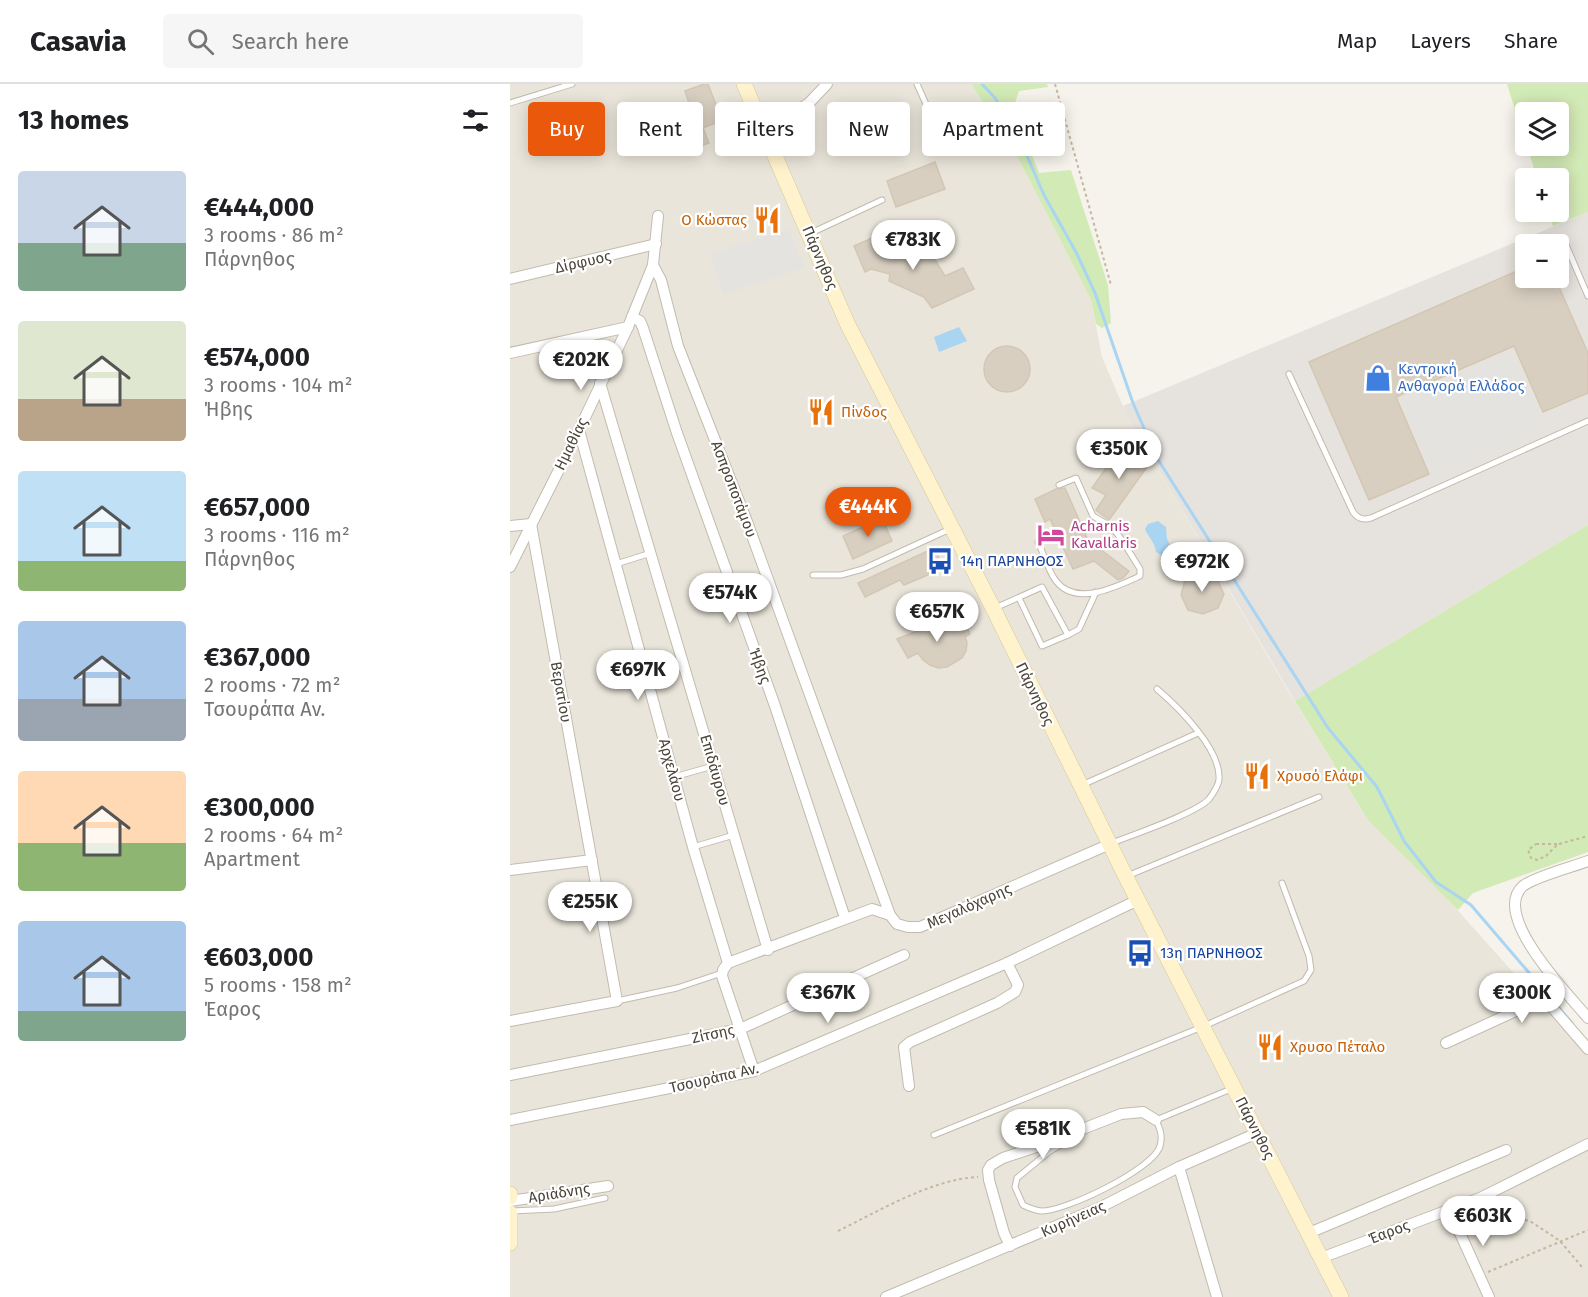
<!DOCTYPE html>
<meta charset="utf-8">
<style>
body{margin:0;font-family:"Fira Sans",sans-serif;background:#f6f6f6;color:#202124;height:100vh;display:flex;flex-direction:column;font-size:22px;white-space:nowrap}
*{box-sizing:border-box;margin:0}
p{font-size:20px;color:#757577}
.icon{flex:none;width:33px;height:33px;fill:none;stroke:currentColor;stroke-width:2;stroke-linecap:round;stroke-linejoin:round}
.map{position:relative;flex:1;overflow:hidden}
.details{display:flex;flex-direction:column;background:#fff;width:510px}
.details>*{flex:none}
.top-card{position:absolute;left:18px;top:18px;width:570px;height:54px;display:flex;gap:12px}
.buttons{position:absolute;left:1005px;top:18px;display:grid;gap:12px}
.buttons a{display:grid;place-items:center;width:54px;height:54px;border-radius:6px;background:#fff;box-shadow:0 3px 15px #0003;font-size:30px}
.price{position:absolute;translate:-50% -51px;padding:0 14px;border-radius:21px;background:#fff;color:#222;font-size:20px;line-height:39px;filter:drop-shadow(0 2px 3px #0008)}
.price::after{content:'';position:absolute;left:50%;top:36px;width:18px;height:14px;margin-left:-9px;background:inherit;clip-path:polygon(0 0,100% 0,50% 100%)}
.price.current{background:#ea580c;color:#fff}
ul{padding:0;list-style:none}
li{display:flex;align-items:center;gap:18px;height:150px;padding:0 18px}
li span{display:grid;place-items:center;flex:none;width:168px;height:120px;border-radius:6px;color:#555}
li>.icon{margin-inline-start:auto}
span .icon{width:72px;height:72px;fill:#fffc;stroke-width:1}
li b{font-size:26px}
h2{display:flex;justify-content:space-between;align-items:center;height:72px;padding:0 18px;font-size:26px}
.chip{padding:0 21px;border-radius:6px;background:#fff;box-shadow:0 3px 15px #0003;font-size:21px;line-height:54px}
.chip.current{background:#ea580c;color:#fff}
header{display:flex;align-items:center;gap:36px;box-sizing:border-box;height:84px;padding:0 30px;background:#fff;border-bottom:2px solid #e0e0e0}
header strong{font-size:28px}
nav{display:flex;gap:33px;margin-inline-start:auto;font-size:21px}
.search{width:420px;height:54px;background:#f6f6f6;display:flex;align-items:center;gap:15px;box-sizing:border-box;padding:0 21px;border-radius:6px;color:#757577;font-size:22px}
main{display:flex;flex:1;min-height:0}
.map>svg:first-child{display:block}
.residential{fill:#eae5da}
.industrial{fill:#e6e2dd;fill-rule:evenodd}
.green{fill:#d2eab5}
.parking{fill:#e5e3e0}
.water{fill:#a9d4f2}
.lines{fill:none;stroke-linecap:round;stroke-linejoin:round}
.stream{stroke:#a9d4f2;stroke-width:3}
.building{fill:#d8cfc1;stroke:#d3c7b4;stroke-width:1.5}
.lane-casing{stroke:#c2bbae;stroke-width:7}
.street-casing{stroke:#c2bbae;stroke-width:12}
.secondary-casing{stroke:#d6c79b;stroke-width:16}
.path{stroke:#c4b79f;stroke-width:2;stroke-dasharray:3 3;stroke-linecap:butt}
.lane{stroke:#fff;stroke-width:5}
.street{stroke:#fff;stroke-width:10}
.secondary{stroke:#fff3cd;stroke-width:15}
.labels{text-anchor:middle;stroke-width:4.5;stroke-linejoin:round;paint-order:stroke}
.food-label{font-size:15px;fill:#c56008;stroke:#fff;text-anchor:start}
.street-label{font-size:15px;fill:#4b4439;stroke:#fff}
.shop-label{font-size:15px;fill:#366cbe;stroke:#fff;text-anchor:start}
.hotel-label{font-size:15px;fill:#b23c85;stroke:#fff;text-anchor:start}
.transit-label{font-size:15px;fill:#164399;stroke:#fff;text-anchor:start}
</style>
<header>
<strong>Casavia</strong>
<div class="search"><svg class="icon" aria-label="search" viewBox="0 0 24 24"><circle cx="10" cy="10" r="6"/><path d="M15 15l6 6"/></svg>Search here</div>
<nav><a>Map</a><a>Layers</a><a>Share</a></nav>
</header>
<main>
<section class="details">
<h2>13 homes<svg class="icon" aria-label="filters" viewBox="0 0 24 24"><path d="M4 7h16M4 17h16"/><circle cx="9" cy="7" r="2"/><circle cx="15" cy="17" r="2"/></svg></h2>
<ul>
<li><span style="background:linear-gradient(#c9d6e8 60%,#7fa58c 0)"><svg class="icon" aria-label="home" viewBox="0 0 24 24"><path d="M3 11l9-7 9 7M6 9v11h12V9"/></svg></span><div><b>€444,000</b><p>3 rooms · 86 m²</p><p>Πάρνηθος</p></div></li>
<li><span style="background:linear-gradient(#dfe7d0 65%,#b9a48a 0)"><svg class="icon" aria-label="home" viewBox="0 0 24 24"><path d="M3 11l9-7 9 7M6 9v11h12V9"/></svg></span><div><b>€574,000</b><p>3 rooms · 104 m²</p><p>Ήβης</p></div></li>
<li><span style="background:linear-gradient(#bfe0f5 75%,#8fb573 0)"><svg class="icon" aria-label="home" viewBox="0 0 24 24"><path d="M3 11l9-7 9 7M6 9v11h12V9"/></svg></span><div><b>€657,000</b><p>3 rooms · 116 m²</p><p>Πάρνηθος</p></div></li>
<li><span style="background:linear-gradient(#a9c7e8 65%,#9aa5b1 0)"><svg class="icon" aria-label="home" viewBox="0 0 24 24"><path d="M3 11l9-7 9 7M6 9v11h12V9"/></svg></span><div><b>€367,000</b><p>2 rooms · 72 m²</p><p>Τσουράπα Αν.</p></div></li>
<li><span style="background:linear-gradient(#ffd9b3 60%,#8fb573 0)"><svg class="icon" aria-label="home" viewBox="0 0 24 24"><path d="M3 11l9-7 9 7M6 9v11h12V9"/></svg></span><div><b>€300,000</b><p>2 rooms · 64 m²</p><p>Apartment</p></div></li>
<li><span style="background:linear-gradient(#a9c7e8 75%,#7fa58c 0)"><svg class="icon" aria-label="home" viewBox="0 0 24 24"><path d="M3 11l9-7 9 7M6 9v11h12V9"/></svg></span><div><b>€603,000</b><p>5 rooms · 158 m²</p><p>Έαρος</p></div></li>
</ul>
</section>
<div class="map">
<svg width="1078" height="1213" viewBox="0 0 1078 1213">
<rect width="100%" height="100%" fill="#f6f3ec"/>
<!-- residential -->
<polygon class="residential" points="0,0 461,0 503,64 581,216 592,273 618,334 777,605 858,736 943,821 1078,972 1078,1213 0,1213"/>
<!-- industrial -->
<path class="industrial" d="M1078 128V441L785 617 618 334 613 322ZM1016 160H1048V194H1016Z"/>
<!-- green -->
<g class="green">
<polygon points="461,0 537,0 538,3 509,7 505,19 515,53 529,89 561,86 598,201 601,239 592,244 586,240 581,216 503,64"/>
<polygon points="997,0 1078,0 1078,128 1043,142 1038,128 1048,128 1048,94 1027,94 1017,62 1048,62 1048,28 1016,28 1015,58"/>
<polygon points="1078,441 1078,768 963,809 948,826 858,736 785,617"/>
</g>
<!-- parking -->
<g class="parking">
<polygon points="278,145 295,184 213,211 200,170"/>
<polygon points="1000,271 1035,345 926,394 893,317"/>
</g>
<!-- water -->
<g class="water">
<polygon points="449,243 457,257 429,268 424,253"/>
<path d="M648 437 656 443 657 455 661 463 656 470 651 471 646 468C645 458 638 453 635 445L638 440Z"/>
</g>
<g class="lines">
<!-- stream -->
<polyline class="stream" points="472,0 485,14 511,58 534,111 567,170 585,209 623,319 647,374 818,644 867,703 894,757 926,798 961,821 1062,939"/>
</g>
<!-- building -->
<g class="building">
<polygon points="194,0 198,0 212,36 193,44 199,59 176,67 165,41 173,37 167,24 179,19 175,7"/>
<polygon points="425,78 435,105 386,123 377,97"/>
<polygon points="379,147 388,167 422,171 435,192 453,184 464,205 422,224 414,213 379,197 380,190 361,185 355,188 344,162"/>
<polygon points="1016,183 1016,194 1045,194 1078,269 1078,309 1033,328 1004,262 886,313 919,390 859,416 799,278"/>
<circle cx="497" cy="285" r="23"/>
<polygon points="613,360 633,372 628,378 637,383 599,436 586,426 596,411 582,404"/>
<polygon points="555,404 578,456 619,487 613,494 608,496 584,477 563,485 540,435 535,438 525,415 546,405"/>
<polygon points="372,434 382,457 343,475 333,452"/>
<polygon points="424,464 434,484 394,501 390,496 355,513 348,499"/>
<polygon points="690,488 706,493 714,510 708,524 693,530 678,526 671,511 675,496"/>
<polygon points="430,534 438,535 450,544 456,542 460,550 455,553 457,558 456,567 452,574 437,583 428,584 420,581 413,576 408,569 398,574 387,555 410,546 422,535"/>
</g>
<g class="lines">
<defs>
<g id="lane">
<polyline points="407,0 424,38"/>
<polyline points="0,19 62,0"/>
<polyline points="301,149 372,116"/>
<polyline points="1056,161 1078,212"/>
<path d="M779 290 843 428C848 435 853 436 861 434L1078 337"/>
<path d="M528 458C534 470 538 487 546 497 566 523 606 503 630 492V485L612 456 602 443 583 432 566 394 549 401"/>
<polyline points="106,480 141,469"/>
<polyline points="303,491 331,491 353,485 440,445"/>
<polyline points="509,514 532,562 558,551"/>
<polyline points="485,524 532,503 558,551 569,545 586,508"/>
<polyline points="135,586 174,583"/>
<polyline points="164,693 203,682"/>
<polyline points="572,701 688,649"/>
<path d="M602 759C622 751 687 729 699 715 703 710 709 700 709 695 711 665 668 623 647 605"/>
<polyline points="183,763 224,751"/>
<polyline points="617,792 809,713"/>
<polyline points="107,917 167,904 212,889"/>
<polyline points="424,1051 692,943 794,897 801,886 799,872 772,799"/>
<path d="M563 1054 540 1067 507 1094 505 1103 513 1121C519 1124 524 1126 531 1127 554 1128 644 1085 650 1062 653 1052 650 1045 646 1036L721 1005"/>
<polyline points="2,1127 44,1125 95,1114"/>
</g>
<g id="street">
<polyline points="256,47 299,19 317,0"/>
<polyline points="143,181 151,196 168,262 236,435 380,831"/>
<polyline points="0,195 146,160"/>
<polyline points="122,233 130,237 133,244 167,349 265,622 335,834"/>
<polyline points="0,269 118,243"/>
<polyline points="90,299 258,866"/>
<polyline points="69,346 183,763 218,879"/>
<polyline points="0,442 21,440 107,917 0,937"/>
<polyline points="0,483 69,346 118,243 143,181 148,132"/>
<path d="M1078 777C1062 783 1024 793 1013 802 980 831 1059 911 1078 934"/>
<polyline points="0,786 82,776"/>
<polyline points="218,879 362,825 380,831 387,840 398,843 410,843 600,760"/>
<polyline points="218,879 213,886 212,892 244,987"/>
<polyline points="936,959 1034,914 1078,965"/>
<polyline points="0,991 230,945 394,871"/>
<polyline points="399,1002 394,963 400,958 487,919 505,908 508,901 497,879"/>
<polyline points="0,1036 244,987 497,879 628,816"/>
<polyline points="669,1083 707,1213"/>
<polyline points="0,1117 98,1102"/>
<polyline points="939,1125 979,1213"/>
<polyline points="799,1149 996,1066"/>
<polyline points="500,1162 494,1149 479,1096 478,1086 481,1081 493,1074 529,1062 611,1030 633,1028 646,1036"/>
<polyline points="811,1174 970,1114 1078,1060"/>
<polyline points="376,1213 589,1124 669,1083 747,1049"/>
</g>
<g id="secondary">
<polyline points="234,0 337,239 483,524 616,793 831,1213"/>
<polyline points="0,1110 0,1113"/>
<polyline points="0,1129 0,1159"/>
</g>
</defs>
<!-- lane casing -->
<use href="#lane" class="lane-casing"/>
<!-- street casing -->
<use href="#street" class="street-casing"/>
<!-- secondary casing -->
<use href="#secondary" class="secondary-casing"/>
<!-- path -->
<g class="path">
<polyline points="545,0 601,201"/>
<polygon points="1026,760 1048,760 1036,772 1027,776 1021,774 1018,766"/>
<polyline points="1049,760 1078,752"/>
<polyline points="968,1126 1020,1137 1050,1157 1072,1183"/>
<path d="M328 1147C369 1127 422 1095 468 1093"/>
<polyline points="978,1188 1078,1146"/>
</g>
<!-- lane -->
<use href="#lane" class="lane"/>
<!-- street -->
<use href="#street" class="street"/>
<!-- secondary -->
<use href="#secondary" class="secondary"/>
</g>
<!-- icons -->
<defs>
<symbol id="restaurant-bare" viewBox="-9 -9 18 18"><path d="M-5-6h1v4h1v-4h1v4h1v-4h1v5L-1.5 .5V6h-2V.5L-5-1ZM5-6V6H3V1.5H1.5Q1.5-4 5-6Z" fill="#e8710a" stroke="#fff" stroke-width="2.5" paint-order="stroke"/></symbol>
<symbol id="shop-bare" viewBox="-9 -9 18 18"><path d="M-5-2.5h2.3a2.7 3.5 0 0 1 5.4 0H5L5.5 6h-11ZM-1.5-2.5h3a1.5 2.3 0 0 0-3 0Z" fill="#3f7fe0" stroke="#fff" stroke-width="2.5" paint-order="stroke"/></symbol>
<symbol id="hotel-bare" viewBox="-9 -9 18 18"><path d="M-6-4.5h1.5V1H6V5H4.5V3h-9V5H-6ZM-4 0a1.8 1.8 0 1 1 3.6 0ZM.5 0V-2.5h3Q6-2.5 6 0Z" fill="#d1479c" stroke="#fff" stroke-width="2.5" paint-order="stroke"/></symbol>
<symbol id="bus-bare" viewBox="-9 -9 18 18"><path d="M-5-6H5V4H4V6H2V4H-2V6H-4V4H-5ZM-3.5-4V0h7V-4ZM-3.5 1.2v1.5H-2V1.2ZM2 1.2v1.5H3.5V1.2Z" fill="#1a4fb4" stroke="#fff" stroke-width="2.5" paint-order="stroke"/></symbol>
</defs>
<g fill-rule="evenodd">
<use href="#restaurant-bare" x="238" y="117" width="38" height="38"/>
<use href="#shop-bare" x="849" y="275" width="38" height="38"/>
<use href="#restaurant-bare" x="292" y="309" width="38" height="38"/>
<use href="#hotel-bare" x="522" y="432" width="38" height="38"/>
<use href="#bus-bare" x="411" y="458" width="38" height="38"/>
<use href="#restaurant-bare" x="728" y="673" width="38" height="38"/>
<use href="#bus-bare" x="611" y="850" width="38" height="38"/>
<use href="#restaurant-bare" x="741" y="944" width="38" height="38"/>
</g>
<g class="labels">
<!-- food labels -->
<g class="food-label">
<text x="237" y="141" text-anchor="end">Ο Κώστας</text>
<text x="331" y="333">Πίνδος</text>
<text x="767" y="697">Χρυσό Ελάφι</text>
<text x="780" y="968">Χρυσο Πέταλο</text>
</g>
<!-- street labels -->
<g class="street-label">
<text transform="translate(310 174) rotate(67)" y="5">Πάρνηθος</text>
<text transform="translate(73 178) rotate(-13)" y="5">Δίρφυος</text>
<text transform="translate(61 360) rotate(-64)" y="5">Ημαθίας</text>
<text transform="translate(224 405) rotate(69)" y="5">Ασπροποτάμου</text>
<text transform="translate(250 582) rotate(70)" y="5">Ήβης</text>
<text transform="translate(51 608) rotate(80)" y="5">Βερατίου</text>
<text transform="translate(525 610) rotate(64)" y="5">Πάρνηθος</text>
<text transform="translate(162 686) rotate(75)" y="5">Αρχελάου</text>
<text transform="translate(205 686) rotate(74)" y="5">Επιδάυρου</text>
<text transform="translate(459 822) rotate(-24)" y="5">Μεγαλόχαρης</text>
<text transform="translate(203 950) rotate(-12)" y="5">Ζίτσης</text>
<text transform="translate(204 994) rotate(-13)" y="5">Τσουράπα Αν.</text>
<text transform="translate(745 1044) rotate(63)" y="5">Πάρνηθος</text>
<text transform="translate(49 1109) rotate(-9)" y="5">Αριάδνης</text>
<text transform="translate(563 1135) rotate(-24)" y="5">Κυρήνειας</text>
<text transform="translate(879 1148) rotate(-21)" y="5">Έαρος</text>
</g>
<!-- shop labels -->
<g class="shop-label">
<text x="888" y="290">Κεντρική<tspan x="888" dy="17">Ανθαγορά Ελλάδος</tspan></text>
</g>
<!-- hotel labels -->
<g class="hotel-label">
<text x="561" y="447">Acharnis<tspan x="561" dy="17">Kavallaris</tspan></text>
</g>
<!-- transit labels -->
<g class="transit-label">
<text x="450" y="482">14η ΠΑΡΝΗΘΟΣ</text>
<text x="650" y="874">13η ΠΑΡΝΗΘΟΣ</text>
</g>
</g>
</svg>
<div class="buttons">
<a><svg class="icon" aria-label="layers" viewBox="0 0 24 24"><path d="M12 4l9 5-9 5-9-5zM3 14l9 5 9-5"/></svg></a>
<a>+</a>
<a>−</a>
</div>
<b class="price" style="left:403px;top:187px">€783K</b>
<b class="price" style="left:71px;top:307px">€202K</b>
<b class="price" style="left:609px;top:396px">€350K</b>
<b class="price current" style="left:358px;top:454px">€444K</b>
<b class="price" style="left:692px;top:509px">€972K</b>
<b class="price" style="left:220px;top:540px">€574K</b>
<b class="price" style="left:427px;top:559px">€657K</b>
<b class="price" style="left:128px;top:617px">€697K</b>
<b class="price" style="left:80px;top:849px">€255K</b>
<b class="price" style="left:318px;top:940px">€367K</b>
<b class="price" style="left:1012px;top:940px">€300K</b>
<b class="price" style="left:533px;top:1076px">€581K</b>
<b class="price" style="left:973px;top:1163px">€603K</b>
<div class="top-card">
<a class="chip current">Buy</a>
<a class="chip">Rent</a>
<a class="chip">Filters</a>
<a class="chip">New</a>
<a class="chip">Apartment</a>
</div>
</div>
</main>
